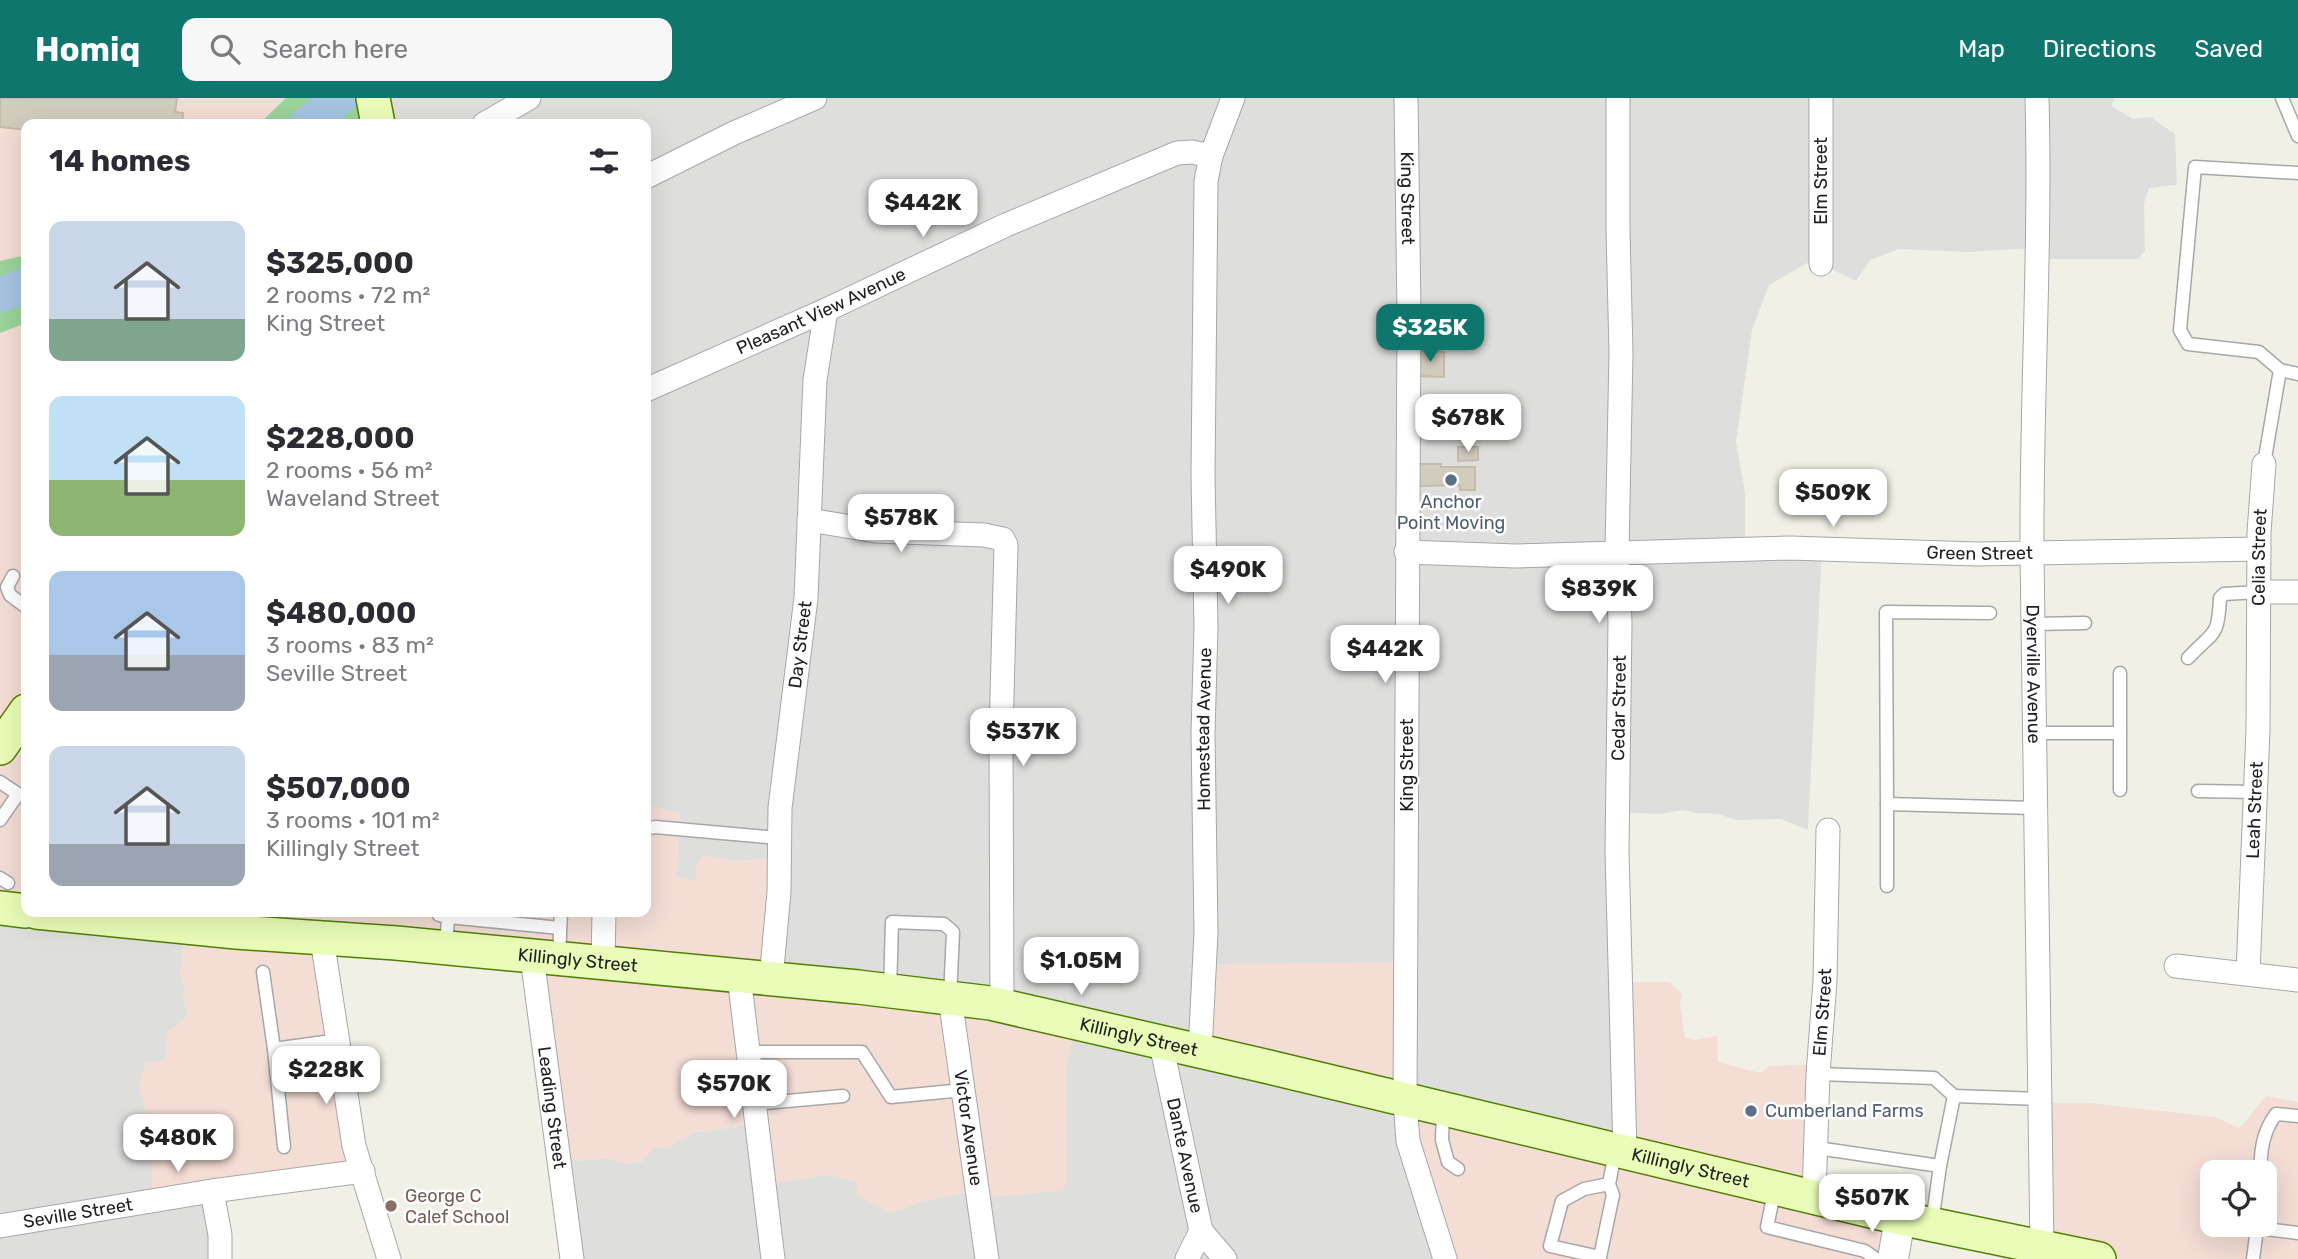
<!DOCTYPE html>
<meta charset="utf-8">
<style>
body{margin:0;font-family:Rubik,sans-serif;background:#f7f7f7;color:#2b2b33;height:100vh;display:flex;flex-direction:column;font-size:26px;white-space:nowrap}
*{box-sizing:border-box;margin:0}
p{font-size:23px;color:#7c7c81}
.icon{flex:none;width:38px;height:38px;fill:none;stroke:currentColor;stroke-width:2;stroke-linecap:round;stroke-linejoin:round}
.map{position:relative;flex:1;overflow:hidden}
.drawer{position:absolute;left:21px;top:21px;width:630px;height:798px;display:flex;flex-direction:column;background:#fff;border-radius:14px;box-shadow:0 7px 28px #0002}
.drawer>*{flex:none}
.tools{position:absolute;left:2200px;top:1062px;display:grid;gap:14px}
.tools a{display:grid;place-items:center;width:77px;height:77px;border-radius:14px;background:#fff;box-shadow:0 7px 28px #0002;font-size:35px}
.price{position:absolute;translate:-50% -60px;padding:0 16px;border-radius:14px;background:#fff;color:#222;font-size:23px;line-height:46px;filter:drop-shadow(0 2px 4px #0008)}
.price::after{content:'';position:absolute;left:50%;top:42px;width:21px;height:16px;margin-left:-10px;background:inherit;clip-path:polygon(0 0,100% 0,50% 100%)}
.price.current{background:#0f766e;color:#fff}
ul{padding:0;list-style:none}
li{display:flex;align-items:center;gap:21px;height:175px;padding:0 28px}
li span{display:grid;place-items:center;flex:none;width:196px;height:140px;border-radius:14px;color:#555}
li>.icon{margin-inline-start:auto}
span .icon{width:84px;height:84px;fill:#fffc;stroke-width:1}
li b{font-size:30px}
h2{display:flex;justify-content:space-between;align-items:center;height:84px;padding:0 28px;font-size:30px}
header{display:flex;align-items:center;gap:42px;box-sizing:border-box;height:98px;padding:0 35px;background:#0f766e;color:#fff}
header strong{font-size:33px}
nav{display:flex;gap:38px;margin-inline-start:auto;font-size:24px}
.search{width:490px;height:63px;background:#f7f7f7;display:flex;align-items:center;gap:18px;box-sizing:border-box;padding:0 24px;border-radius:14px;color:#7c7c81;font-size:26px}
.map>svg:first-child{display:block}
.residential{fill:#dededd}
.commercial{fill:#f3ddd5;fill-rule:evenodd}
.forest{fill:#9bd399}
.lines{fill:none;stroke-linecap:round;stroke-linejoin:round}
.river{stroke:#a4c4e1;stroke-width:35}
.building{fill:#d2ccbf;stroke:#c4bba8;stroke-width:2}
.service-casing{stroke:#a7a7a7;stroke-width:15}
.minor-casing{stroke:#a7a7a7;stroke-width:25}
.tertiary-casing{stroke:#a7a7a7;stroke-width:32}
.secondary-casing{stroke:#527f00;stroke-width:36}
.service{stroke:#fff;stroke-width:12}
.minor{stroke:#fff;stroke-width:23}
.tertiary{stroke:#fff;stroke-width:30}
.secondary{stroke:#e9fdb8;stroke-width:33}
.service-dot{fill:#5c6f8a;stroke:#fff;stroke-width:2.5}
.education-dot{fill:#8d6e63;stroke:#fff;stroke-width:2.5}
.labels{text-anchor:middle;stroke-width:5;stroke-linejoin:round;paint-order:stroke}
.street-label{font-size:18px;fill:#202020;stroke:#fff}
.service-label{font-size:18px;fill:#4e5e75;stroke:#fff}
.education-label{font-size:18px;fill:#785e54;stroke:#fff;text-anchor:start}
</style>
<header>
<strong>Homiq</strong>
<div class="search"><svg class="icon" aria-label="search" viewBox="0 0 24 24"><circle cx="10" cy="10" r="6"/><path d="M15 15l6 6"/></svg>Search here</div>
<nav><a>Map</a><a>Directions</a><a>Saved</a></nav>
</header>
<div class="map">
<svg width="2298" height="1161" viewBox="0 0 2298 1161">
<rect width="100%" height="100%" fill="#f1f0e6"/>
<!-- residential -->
<g class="residential">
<polygon points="381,0 2115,0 2111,8 2133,21 2150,19 2175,36 2177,87 2149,90 2144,105 2145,152 2139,161 2038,161 2032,150 1968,154 1899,151 1870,162 1856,183 1825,168 1818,159 1769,187 1752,232 1736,344 1745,395 1745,449 1822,451 1808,732 1781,721 1737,722 1718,716 1695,715 1683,712 1659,716 1617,714 1623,1046 1442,1161 570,1161 560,1064 608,1060 627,1066 643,1063 653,1050 669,1049 693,1035 752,1026 766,1086 829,1076 856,1084 890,1115 923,1103 972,1093 1061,1093 1067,1085 1066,968 1076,927 771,879 775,760 734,763 704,757 696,783 676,779 680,716 646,706 646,26 386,26"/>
<polygon points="0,806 185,832 180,877 185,890 183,901 188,917 177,928 164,964 139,987 152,1038 152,1099 205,1093 219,1161 0,1161"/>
</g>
<!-- commercial -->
<g class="commercial">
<polygon points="0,0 286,0 259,26 26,26 26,157 0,163"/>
<polygon points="26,225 26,809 0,806 0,235"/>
<polygon points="646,706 680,716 676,779 696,783 695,769 704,757 734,763 775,760 769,874 1076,927 1066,968 1067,1086 1061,1093 981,1100 971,1093 923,1103 890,1115 858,1098 856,1084 829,1077 766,1086 752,1026 693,1035 669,1049 653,1050 643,1063 627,1066 608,1060 560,1064 532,865 332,840 359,1066 152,1100 152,1038 139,987 146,965 164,963 167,932 177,928 188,917 183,900 185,890 180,877 185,832 64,814 646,814"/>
<polygon points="1403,864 1403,993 1200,941 1206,866"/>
<polygon points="1621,884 1670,884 1682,896 1680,908 1685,940 1694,942 1717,938 1718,964 1760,975 1770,968 1823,966 1824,1098 1887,1116 1891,1161 1585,1161 1572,1159 1572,1161 1442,1161 1405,1041 1419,1004 1619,1050"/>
<path d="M2266 998 2298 1004V1161H2002L2008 1143 2039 1147 2044 1005H2089L2214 1019 2240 1030ZM2212 1074H2264V1127H2212Z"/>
</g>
<!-- forest -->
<g class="forest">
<polygon points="286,0 381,0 386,26 259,26"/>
<polygon points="26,157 26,225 0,235 0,163"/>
</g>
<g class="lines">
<!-- river -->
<g class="river">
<polyline points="307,26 340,0"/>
<polyline points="0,197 26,187"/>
</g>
</g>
<!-- building -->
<g class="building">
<polygon points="0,0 177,0 175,14 183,15 182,25 164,23 164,26 26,26 26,32 0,29"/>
<polygon points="1417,253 1444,254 1444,279 1417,278"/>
<rect x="1435" y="297" width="25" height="38"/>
<polygon points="1458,349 1478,349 1478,362 1458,363"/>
<polygon points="1419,366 1441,366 1441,369 1475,369 1475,392 1460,392 1460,387 1419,388"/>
</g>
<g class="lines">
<defs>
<g id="service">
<polyline points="2282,0 2298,38"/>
<polyline points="2280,272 2259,254 2188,246 2180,232 2195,69 2298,75"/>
<polyline points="2264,366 2280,272 2298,276"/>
<polyline points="13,478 7,489 10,497 26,509"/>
<polyline points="1990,515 1886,514 1887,706 2036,710"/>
<polyline points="2033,526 2085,525"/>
<path d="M2188 560C2214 532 2218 541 2220 500L2224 496 2258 494"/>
<polyline points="2035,635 2120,635 2120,692"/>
<polyline points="2120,635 2120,575"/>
<polyline points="0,684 18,696 0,722"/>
<polyline points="2198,693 2255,694"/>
<polyline points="1887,706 1887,788"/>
<polyline points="646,731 655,729 779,740"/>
<polyline points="0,780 8,785"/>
<polyline points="439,814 439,817 448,819 446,850"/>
<polyline points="448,819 560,830"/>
<polyline points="559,859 561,814"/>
<polyline points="263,874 274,951"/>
<polyline points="890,893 892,824 944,826 953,834 950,900"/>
<polyline points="748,954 862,954 891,999 963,992"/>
<polyline points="1818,976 1934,980 1954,998"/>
<polyline points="754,1006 843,998"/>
<polyline points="1443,1012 1442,1042 1448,1064 1458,1071"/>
<polyline points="284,1049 274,951 339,942"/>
<polyline points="1817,1050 1940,1068 1932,1125"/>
<polyline points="1940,1068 1954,998 2040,1001"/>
<path d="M2260 1074C2261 1052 2262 1035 2276 1016L2298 1018"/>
<polyline points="1609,1086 1584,1091 1562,1103 1550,1148 1600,1159 1613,1097 1609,1086 1615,1055"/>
<polyline points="1775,1090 1767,1129 1865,1153 1876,1161"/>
<polyline points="2253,1161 2257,1130 2298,1135"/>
</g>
<g id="minor">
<path id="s1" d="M1406 0 1409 215 1405 1003 1408 1043 1445 1161"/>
<polyline points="1618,0 1618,132 1621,255 1617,453 1620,524 1617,753 1625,1053"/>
<path id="s2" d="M2037 0C2041 152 2031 304 2032 457 2034 688 2039 919 2042 1151"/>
<polyline points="484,26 529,0"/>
<polyline points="646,79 734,35 815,0"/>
<polyline points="1821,166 1821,0"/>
<path id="s3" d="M646 292 826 212 1006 127 1177 55 1192 54 1211 58"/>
<polyline points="809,422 876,433 984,437 1003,441 1006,447 1001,636 1002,909"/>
<path id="s4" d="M1406 454 1516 458 1790 450 1977 456 2259 451"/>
<polyline points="2258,494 2298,494"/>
<polyline points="322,841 354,1048 389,1161"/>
<path id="s5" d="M532 859 572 1161"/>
<polyline points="603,866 604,814"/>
<polyline points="2176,868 2298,882"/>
<path id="s6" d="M2248 875 2258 632 2259 434 2264 366"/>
<polyline points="739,878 773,1161"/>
<path id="s7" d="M771 881 779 794 780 710 806 500 815 282 826 212"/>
<path id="s8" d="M950 900 987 1161"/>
<path id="s9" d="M1161 946 1201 1133 1225 1161"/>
<path id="s10" d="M1200 953 1206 835 1203 635 1206 529 1203 378 1206 83 1211 58 1233 0"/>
<polyline points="212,1093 220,1137 220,1161"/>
<path id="s11" d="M1814 1098 1818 976 1825 883 1828 732"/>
<path id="s12" d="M0 1128 212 1093 363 1073"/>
<polyline points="1187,1161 1201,1133"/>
</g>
<polyline id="tertiary" points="1893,1161 1900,1120"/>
<g id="secondary">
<polyline points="373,0 378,26"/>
<polyline points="0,650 26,613"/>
<polyline points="0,810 26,813"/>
<path id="s13" d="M36 814 236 834 396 845 858 889 990 905 1269 969 1900 1120 2099 1161"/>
</g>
</defs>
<!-- service casing -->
<use href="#service" class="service-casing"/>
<!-- minor casing -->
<use href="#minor" class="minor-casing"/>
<!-- tertiary casing -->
<use href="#tertiary" class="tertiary-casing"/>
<!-- secondary casing -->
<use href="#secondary" class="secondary-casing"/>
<!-- service -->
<use href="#service" class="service"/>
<!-- minor -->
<use href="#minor" class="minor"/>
<!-- tertiary -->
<use href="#tertiary" class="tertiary"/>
<!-- secondary -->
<use href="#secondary" class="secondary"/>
</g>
<!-- markers -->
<g class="service-dot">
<circle cx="1451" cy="382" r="7"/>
<circle cx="1751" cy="1013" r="7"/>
</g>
<circle class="education-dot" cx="391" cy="1108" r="7"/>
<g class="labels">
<!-- street labels -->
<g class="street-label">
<text transform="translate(1821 83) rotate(-90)" y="6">Elm Street</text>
<text dy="6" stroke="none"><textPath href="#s1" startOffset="100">King Street</textPath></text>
<text dy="6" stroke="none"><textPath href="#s3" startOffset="192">Pleasant View Avenue</textPath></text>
<text dy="6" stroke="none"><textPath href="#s4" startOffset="574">Green Street</textPath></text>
<text dy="6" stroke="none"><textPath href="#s6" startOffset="416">Celia Street</textPath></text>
<text dy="6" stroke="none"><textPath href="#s7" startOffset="336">Day Street</textPath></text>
<text dy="6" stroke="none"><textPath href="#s2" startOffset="576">Dyerville Avenue</textPath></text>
<text transform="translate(1619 610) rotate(-89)" y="6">Cedar Street</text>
<text dy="6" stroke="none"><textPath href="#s10" startOffset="322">Homestead Avenue</textPath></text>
<text transform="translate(1407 667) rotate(-90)" y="6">King Street</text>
<text dy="6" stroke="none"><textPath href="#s6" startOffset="163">Leah Street</textPath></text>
<text dy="6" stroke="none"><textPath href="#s13" startOffset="544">Killingly Street</textPath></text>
<text dy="6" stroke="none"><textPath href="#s11" startOffset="184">Elm Street</textPath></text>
<text dy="6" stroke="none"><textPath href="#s13" startOffset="1111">Killingly Street</textPath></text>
<text dy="6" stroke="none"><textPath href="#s5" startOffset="152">Leading Street</textPath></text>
<text dy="6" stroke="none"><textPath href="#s8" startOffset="131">Victor Avenue</textPath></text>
<text dy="6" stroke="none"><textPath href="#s9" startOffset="114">Dante Avenue</textPath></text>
<text dy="6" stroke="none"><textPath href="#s13" startOffset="1678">Killingly Street</textPath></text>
<text dy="6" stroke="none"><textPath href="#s12" startOffset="79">Seville Street</textPath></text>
</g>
<!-- service labels -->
<g class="service-label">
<text x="1451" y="410">Anchor<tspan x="1451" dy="21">Point Moving</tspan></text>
<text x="1765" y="1019" text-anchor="start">Cumberland Farms</text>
</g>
<!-- education labels -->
<g class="education-label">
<text x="405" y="1104">George C<tspan x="405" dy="21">Calef School</tspan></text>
</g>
</g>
</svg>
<div class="tools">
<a><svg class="icon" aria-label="locate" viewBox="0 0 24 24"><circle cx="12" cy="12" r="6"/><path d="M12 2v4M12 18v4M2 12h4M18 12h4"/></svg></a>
</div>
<b class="price" style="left:923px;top:141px">$442K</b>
<b class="price current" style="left:1430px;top:266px">$325K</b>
<b class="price" style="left:1468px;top:356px">$678K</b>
<b class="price" style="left:1833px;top:431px">$509K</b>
<b class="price" style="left:901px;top:456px">$578K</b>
<b class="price" style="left:1228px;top:508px">$490K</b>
<b class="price" style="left:1599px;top:527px">$839K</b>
<b class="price" style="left:1385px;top:587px">$442K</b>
<b class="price" style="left:1023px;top:670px">$537K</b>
<b class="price" style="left:1081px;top:899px">$1.05M</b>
<b class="price" style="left:326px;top:1008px">$228K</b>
<b class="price" style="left:734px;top:1022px">$570K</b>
<b class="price" style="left:178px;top:1076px">$480K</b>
<b class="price" style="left:1872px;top:1136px">$507K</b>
<section class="drawer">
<h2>14 homes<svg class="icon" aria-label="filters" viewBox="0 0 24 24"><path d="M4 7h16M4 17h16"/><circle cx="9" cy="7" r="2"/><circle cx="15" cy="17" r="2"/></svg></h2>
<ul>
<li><span style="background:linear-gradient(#c9d6e8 70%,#7fa58c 0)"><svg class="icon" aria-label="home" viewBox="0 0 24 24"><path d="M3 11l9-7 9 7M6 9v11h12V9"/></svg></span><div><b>$325,000</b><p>2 rooms · 72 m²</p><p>King Street</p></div></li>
<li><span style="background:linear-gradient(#bfe0f5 60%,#8fb573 0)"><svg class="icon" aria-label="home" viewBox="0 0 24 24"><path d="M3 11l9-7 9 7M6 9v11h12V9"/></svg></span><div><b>$228,000</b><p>2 rooms · 56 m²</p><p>Waveland Street</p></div></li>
<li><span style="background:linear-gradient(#a9c7e8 60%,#9aa5b1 0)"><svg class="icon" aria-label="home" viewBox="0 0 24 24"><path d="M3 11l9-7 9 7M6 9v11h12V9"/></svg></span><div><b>$480,000</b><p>3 rooms · 83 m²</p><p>Seville Street</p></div></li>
<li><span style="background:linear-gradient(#c9d6e8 70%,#9aa5b1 0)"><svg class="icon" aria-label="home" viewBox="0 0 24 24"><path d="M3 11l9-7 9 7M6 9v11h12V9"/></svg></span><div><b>$507,000</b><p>3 rooms · 101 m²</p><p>Killingly Street</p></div></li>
</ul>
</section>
</div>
